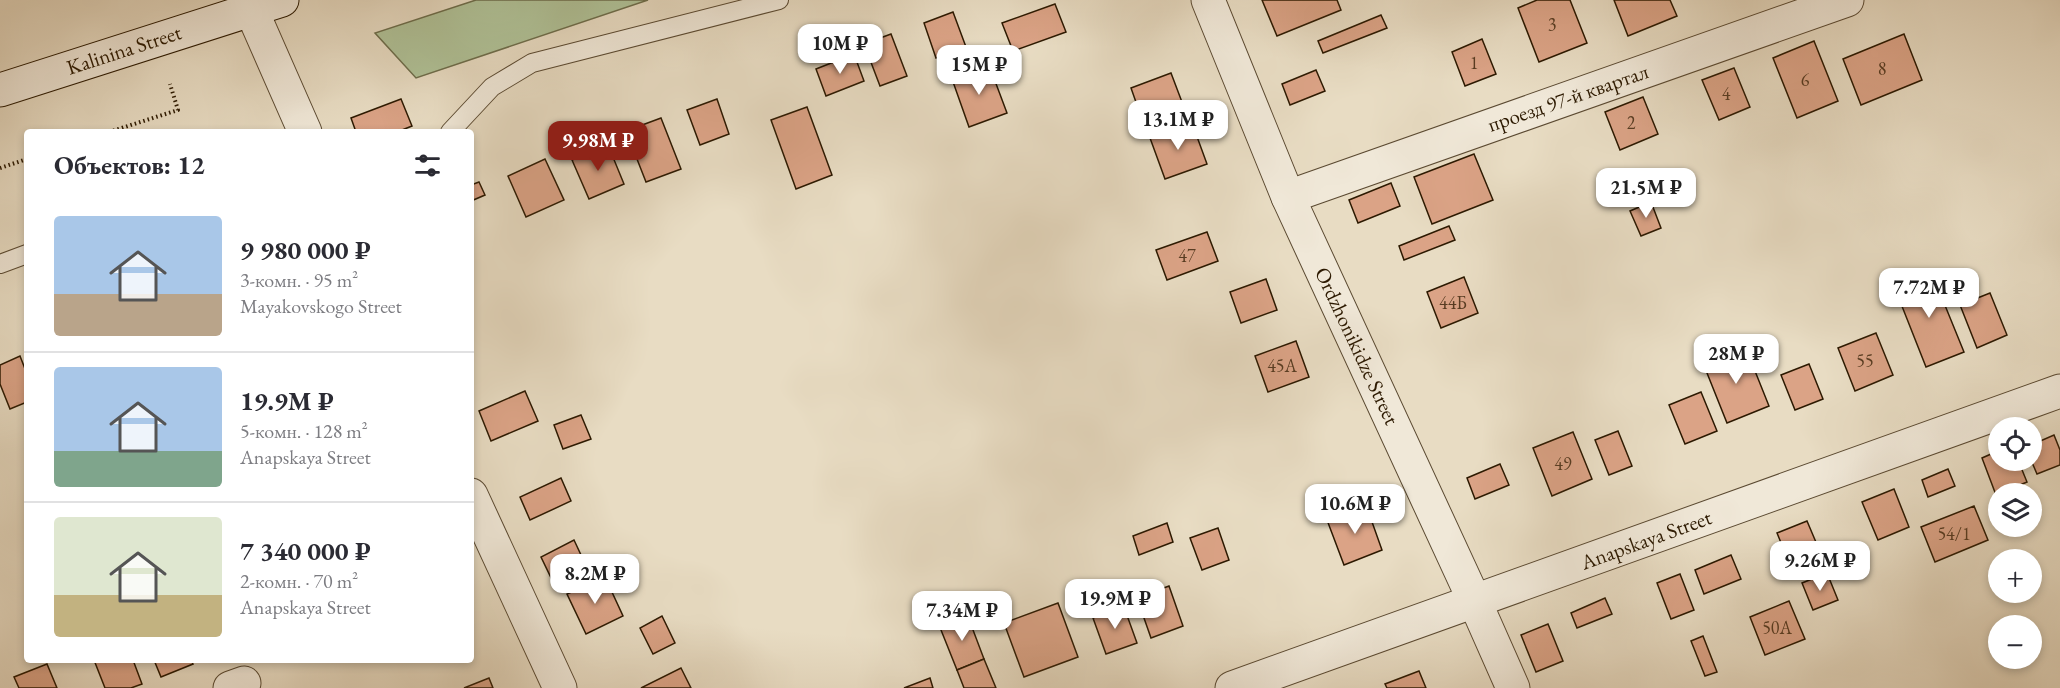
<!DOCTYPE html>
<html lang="ru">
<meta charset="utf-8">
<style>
body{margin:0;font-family:"EB Garamond",serif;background:#f7f7f7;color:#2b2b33;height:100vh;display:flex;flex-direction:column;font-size:22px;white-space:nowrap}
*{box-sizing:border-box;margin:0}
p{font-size:20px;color:#7c7c81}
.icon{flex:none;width:33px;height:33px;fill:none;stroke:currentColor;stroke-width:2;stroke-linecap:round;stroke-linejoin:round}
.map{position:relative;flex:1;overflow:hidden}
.sheet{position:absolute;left:24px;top:129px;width:450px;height:534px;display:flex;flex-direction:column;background:#fff;border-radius:6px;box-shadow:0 3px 9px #0003}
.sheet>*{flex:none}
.fabs{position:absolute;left:1988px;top:417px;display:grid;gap:12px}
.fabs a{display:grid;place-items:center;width:54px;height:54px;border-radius:50%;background:#fff;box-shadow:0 3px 9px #0003;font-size:30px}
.price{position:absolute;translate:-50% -51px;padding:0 14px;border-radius:12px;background:#fff;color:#222;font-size:20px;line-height:39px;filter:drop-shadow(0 2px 3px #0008)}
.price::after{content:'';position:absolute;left:50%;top:36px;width:18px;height:14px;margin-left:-9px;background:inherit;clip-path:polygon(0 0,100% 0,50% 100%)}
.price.selected{background:#8f2418;color:#fff}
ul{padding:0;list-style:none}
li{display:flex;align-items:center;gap:18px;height:150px;padding:0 30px}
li+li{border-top:2px solid #e1e1e2}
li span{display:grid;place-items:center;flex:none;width:168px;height:120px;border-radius:6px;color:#555}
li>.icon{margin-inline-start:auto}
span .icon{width:72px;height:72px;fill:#fffc;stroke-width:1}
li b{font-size:26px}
h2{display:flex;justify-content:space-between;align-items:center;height:72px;padding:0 30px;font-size:26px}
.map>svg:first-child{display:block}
.green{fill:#b0c298;stroke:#6e6e4c;stroke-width:1.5}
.building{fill:#dba386;stroke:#2c1901;stroke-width:1.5}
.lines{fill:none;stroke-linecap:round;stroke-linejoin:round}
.lane-casing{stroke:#5b4a32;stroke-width:20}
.street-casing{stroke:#5b4a32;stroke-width:35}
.secondary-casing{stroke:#2c1901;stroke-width:35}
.path{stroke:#2c1901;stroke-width:4;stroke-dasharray:1.5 3;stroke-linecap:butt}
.lane{stroke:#f0e8d8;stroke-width:18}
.street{stroke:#f0e8d8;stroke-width:33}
.secondary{stroke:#f0e8d8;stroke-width:33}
.labels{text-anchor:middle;stroke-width:4.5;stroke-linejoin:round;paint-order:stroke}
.number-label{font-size:18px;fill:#583c22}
.street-label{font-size:21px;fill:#2c1901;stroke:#f0e8d8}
</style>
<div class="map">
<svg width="2060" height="688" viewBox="0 0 2060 688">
<rect width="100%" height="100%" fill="#e8dcc3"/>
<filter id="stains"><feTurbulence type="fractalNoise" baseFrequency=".00333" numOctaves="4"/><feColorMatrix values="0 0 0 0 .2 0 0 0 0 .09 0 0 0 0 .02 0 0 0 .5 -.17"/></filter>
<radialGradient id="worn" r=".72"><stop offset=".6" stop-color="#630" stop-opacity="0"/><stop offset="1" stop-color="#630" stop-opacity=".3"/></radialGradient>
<!-- green -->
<polygon class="green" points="476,0 648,0 416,78 375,33"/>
<!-- building -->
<g class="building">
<polygon points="1262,0 1337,0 1341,10 1277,36"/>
<polygon points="1537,0 1570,0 1587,43 1539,62 1518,8"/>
<polygon points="1614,0 1670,0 1677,16 1628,36"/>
<polygon points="1055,4 1066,32 1013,51 1002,23"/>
<polygon points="953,12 966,47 936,58 924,23"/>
<polygon points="1381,15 1387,28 1323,53 1318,41"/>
<polygon points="891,34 907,76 880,86 864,44"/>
<polygon points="1904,34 1922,80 1861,105 1843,59"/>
<polygon points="1482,39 1496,74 1465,86 1452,52"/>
<polygon points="1814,41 1838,101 1797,118 1773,58"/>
<polygon points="854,54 864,81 826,96 816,69"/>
<polygon points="989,65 1007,113 969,127 952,79"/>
<polygon points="1734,68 1750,107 1719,120 1702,80"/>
<polygon points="1316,70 1325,91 1290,105 1282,84"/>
<polygon points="1171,73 1185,110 1144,125 1131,88"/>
<polygon points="1643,97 1658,134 1620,150 1605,112"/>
<polygon points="401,99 412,126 397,132 356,132 351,118"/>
<polygon points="717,99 729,134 700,145 687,110"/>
<polygon points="807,107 832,175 796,189 771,120"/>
<polygon points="661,118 681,169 646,182 626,131"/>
<polygon points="1192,123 1207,164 1165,179 1150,138"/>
<polygon points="608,145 624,184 589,199 572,160"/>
<polygon points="1474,154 1493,200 1432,224 1414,177"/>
<polygon points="545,159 564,200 526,217 508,176"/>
<polygon points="479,182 485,195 471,201 471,185"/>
<polygon points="1391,183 1400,206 1358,223 1349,200"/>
<polygon points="1651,202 1661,228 1641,236 1630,211"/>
<polygon points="1449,226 1455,240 1404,260 1399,246"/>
<polygon points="1207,232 1218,261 1167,280 1156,250"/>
<polygon points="1931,271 1964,352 1926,367 1894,286"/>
<polygon points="1464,277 1478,313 1441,328 1427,292"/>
<polygon points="1266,279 1277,310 1241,323 1230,292"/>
<polygon points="1990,293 2007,335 1977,348 1960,305"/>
<polygon points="1876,333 1893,375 1855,391 1838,348"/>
<polygon points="1296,341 1309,377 1268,392 1255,356"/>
<polygon points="1745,346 1769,406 1727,423 1703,363"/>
<polygon points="20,356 27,374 27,402 10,409 0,384 0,365"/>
<polygon points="1809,364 1823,399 1795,410 1781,375"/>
<polygon points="525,391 538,421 491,441 479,411"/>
<polygon points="1701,392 1717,431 1685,444 1669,405"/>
<polygon points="581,415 591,439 563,449 554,425"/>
<polygon points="1618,431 1632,466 1609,475 1595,440"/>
<polygon points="1573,432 1592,479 1552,496 1533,448"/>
<polygon points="2054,435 2060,450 2060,465 2037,474 2031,460 2031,445"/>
<polygon points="1998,451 1998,460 2018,460 2027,482 1996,495 1982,458"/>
<polygon points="1500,464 1509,485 1475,499 1467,478"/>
<polygon points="1948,469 1955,486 1928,497 1922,480"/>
<polygon points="561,478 571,501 530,520 520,497"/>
<polygon points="1894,489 1909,527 1878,540 1862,502"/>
<polygon points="1366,505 1382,550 1344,565 1327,520"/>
<polygon points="1974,506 1988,540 1935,562 1921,527"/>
<polygon points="1807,521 1821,554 1791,567 1777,533"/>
<polygon points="1167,523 1173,542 1139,555 1133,536"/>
<polygon points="1218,528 1229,560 1202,570 1190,538"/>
<polygon points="574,540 588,570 555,586 541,557"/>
<polygon points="1731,555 1741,579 1704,594 1695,570"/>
<polygon points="1827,573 1838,600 1813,610 1802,583"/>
<polygon points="1680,574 1694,610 1671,619 1657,583"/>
<polygon points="605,577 623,616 586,634 567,594"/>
<polygon points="1169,586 1183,626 1151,638 1137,598"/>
<polygon points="1605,598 1612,614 1577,628 1571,613"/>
<polygon points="1789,601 1805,639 1765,655 1750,617"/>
<polygon points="1058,603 1078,657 1024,677 1004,623"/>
<polygon points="1124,607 1137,643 1106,654 1093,618"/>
<polygon points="967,614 984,659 957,670 939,625"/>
<polygon points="662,616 675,643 653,654 640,628"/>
<polygon points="1548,624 1563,661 1536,672 1521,635"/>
<polygon points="1703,636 1717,672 1705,676 1691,641"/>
<polygon points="984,659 996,688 964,688 957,670"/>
<polygon points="94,660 133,660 142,684 131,688 105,688"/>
<polygon points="154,660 191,660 193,664 161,677"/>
<polygon points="47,664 57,688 19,688 14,677"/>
<polygon points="681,668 691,688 641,688"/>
<polygon points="1419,671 1426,688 1387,688 1385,684"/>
<polygon points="489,678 493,688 464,688"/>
<polygon points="930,678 933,688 904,688"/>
</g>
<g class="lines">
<defs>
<g id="lane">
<polyline points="450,132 492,87 532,63 779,0"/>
<polyline points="0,264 27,254"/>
</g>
<g id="street">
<polyline points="247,0 305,132"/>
<polyline points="1208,0 1288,197 1475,602 1513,688"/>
<polyline points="1288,197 1847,0"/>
<polyline points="471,495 560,688"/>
<polyline points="230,688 244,683"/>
<polyline points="1232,688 2060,391"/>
</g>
<polyline id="secondary" points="0,90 282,0"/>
</defs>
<!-- lane casing -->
<use href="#lane" class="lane-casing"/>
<!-- street casing -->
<use href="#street" class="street-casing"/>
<!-- secondary casing -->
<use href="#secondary" class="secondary-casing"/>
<!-- path -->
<g class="path">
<polyline points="109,132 178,110 170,84"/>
<polyline points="0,168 27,159"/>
</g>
<!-- lane -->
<use href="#lane" class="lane"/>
<!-- street -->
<use href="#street" class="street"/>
<!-- secondary -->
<use href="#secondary" class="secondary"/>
</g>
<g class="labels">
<!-- number labels -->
<g class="number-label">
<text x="1552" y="31">3</text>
<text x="1474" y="69">1</text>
<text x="1882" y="75">8</text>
<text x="1805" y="86">6</text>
<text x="1726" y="100">4</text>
<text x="1631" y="129">2</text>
<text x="1187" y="262">47</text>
<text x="1453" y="309">44Б</text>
<text x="1865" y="367">55</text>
<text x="1282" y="372">45А</text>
<text x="1563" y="470">49</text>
<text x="1954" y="540">54/1</text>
<text x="1777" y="634">50А</text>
</g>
<!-- street labels -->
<g class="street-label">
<text transform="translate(124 50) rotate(-18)" y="7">Kalinina Street</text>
<text transform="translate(1568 98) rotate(-19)" y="7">проезд 97-й квартал</text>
<text transform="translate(1357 346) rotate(65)" y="7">Ordzhonikidze Street</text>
<text transform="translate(1646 540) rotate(-20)" y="7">Anapskaya Street</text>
</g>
</g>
<rect width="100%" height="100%" filter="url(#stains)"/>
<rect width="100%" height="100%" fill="url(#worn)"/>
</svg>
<div class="fabs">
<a><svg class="icon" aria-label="locate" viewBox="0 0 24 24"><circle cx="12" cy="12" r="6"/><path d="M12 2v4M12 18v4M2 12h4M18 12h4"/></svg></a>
<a><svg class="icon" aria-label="layers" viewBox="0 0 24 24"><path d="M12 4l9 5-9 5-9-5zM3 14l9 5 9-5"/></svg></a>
<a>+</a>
<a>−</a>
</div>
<b class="price" style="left:840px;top:75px">10M ₽</b>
<b class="price" style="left:979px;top:96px">15M ₽</b>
<b class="price" style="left:1178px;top:151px">13.1M ₽</b>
<b class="price selected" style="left:598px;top:172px">9.98M ₽</b>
<b class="price" style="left:1646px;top:219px">21.5M ₽</b>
<b class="price" style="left:1929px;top:319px">7.72M ₽</b>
<b class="price" style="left:1736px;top:385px">28M ₽</b>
<b class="price" style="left:1355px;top:535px">10.6M ₽</b>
<b class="price" style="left:1820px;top:592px">9.26M ₽</b>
<b class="price" style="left:595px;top:605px">8.2M ₽</b>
<b class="price" style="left:1115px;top:630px">19.9M ₽</b>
<b class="price" style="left:962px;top:642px">7.34M ₽</b>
<section class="sheet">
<h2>Объектов: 12<svg class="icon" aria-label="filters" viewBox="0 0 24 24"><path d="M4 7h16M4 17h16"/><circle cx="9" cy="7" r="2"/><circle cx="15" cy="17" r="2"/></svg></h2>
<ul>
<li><span style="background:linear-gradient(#a9c7e8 65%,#b9a48a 0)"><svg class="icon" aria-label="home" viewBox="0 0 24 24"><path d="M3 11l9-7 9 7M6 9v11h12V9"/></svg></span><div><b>9 980 000 ₽</b><p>3-комн. · 95 m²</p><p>Mayakovskogo Street</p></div></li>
<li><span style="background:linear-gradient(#a9c7e8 70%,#7fa58c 0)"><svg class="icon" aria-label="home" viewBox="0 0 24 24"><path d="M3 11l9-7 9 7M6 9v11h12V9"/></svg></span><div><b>19.9M ₽</b><p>5-комн. · 128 m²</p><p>Anapskaya Street</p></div></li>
<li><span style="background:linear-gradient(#dfe7d0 65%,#c2b280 0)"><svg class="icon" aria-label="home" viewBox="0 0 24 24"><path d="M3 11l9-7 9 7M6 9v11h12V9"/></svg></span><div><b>7 340 000 ₽</b><p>2-комн. · 70 m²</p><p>Anapskaya Street</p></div></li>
</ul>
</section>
</div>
